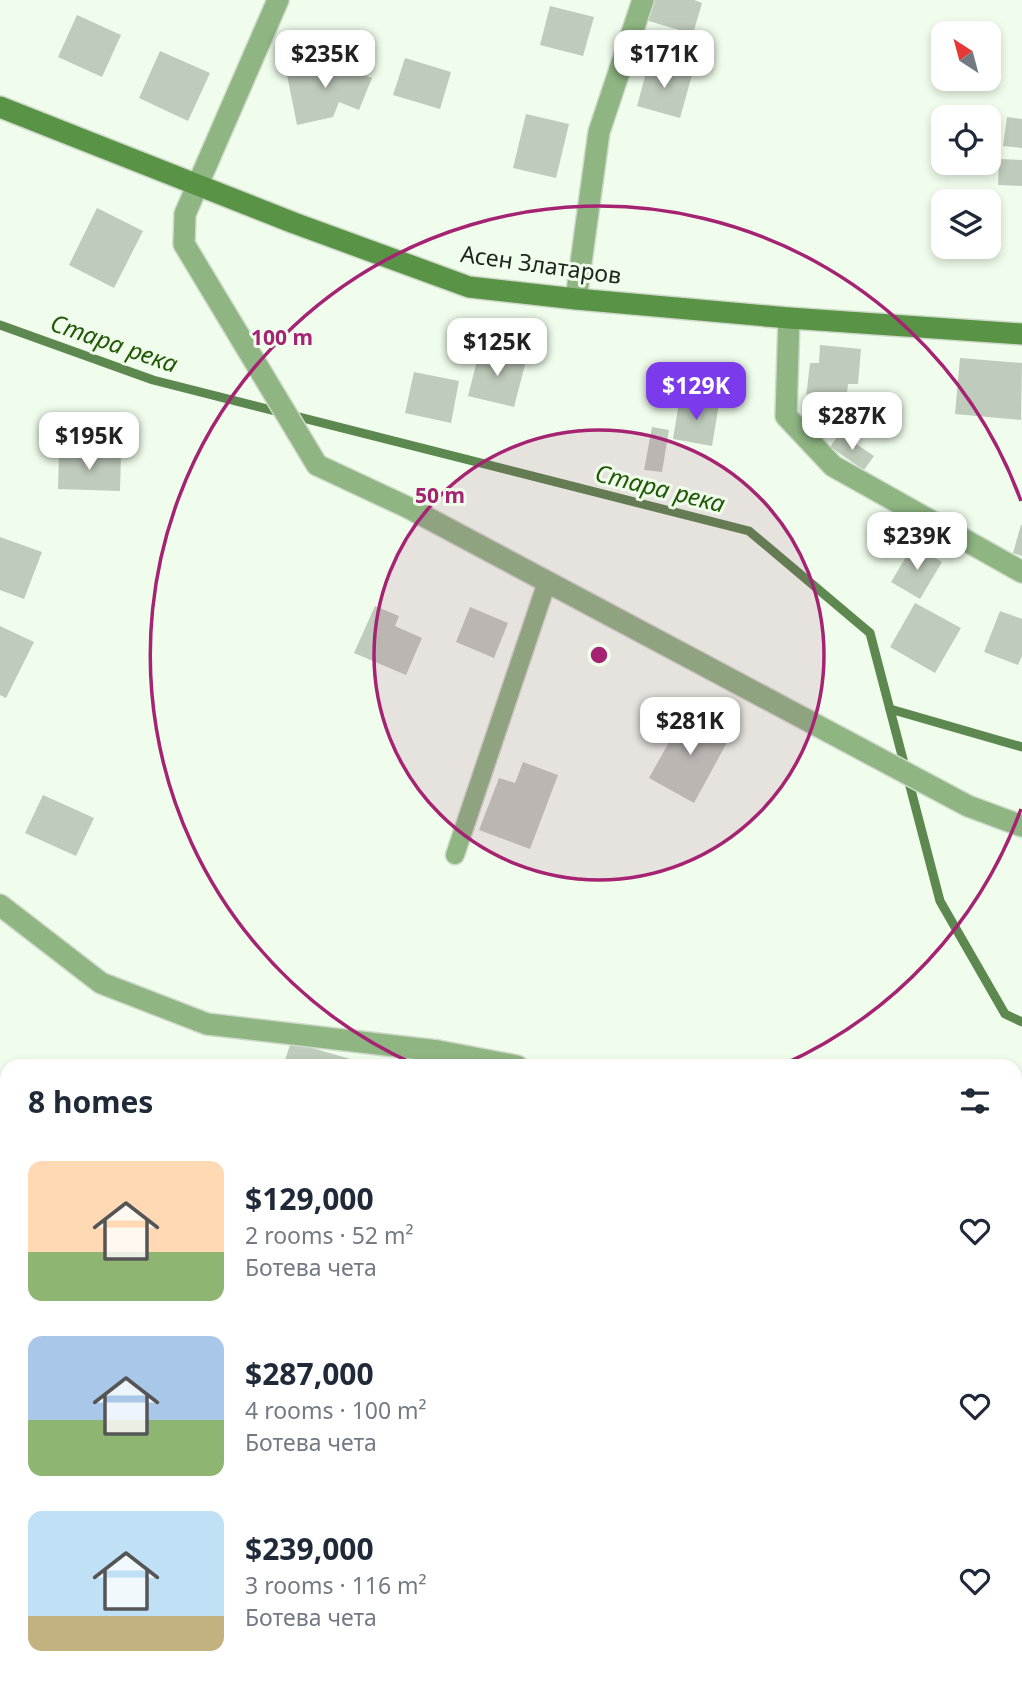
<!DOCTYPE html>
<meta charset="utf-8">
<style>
body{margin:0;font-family:"Noto Sans",sans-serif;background:#f2f2f3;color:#1f2937;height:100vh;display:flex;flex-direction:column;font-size:26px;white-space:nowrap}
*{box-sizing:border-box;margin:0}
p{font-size:23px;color:#747a83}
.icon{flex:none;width:38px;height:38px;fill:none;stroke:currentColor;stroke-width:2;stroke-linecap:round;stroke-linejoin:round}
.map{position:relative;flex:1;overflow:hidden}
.side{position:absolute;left:0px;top:1059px;width:1022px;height:625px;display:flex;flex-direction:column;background:#fff;border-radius:21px 21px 0 0;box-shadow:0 4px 10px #0003}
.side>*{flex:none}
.needle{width:46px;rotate:324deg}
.fabs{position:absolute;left:931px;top:21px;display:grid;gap:14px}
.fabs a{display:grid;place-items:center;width:70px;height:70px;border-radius:14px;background:#fff;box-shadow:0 4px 10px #0003;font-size:35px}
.price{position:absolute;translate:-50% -60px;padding:0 16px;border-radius:14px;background:#fff;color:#222;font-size:23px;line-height:46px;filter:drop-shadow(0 2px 4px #0008)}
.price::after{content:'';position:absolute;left:50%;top:42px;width:21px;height:16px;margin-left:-10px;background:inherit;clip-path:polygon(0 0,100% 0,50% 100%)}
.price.active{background:#7c3aed;color:#fff}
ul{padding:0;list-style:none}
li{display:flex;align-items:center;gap:21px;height:175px;padding:0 28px}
li span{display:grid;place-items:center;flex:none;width:196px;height:140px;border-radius:14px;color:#555}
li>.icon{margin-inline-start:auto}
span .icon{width:84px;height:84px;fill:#fffc;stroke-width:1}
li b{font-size:30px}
h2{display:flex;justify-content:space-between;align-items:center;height:84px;padding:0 28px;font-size:30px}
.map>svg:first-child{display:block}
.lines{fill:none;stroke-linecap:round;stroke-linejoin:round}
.stream{stroke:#5d8850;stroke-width:9}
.building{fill:#bfcbbb}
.lane-casing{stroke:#cfdacb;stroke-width:21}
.street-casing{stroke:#cfdacb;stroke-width:24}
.secondary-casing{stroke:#cfdacb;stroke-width:24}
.lane{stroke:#8eb582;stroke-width:18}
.street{stroke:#8eb582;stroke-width:21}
.secondary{stroke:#599346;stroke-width:21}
.ring{fill:none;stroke:#a52372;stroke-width:3.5}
.labels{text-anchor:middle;stroke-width:6;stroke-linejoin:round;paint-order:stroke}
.street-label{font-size:23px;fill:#1f241e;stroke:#f0fdec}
.water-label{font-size:24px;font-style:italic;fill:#205804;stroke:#f0fdec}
.centre{fill:#a52372;stroke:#f0fdec;stroke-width:3.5}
.ring-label{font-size:21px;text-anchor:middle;font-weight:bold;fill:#a52372;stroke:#f0fdec;stroke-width:6;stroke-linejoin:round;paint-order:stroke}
</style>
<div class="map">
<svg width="1022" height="1682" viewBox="0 0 1022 1682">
<rect width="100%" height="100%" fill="#f0fdec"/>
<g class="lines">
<!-- stream -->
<g class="stream">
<polyline points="0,325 153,380 749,531 870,633 940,901 1005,1014 1022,1022"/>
<polyline points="890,709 1022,747"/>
</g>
</g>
<!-- building -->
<g class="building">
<polygon points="647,0 694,0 702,3 693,34 642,19"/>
<polygon points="550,6 594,17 583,56 540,45"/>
<polygon points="77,15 121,35 102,77 58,57"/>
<polygon points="160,51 210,73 188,121 139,98"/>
<polygon points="405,58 451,72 440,109 393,95"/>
<polygon points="329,61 372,78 359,110 339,102 333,117 297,125 286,70"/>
<polygon points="649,62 692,75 680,118 637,106"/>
<polygon points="526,114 569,124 556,178 513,168"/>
<polygon points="1007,117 1022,119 1022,148 1003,146"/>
<polygon points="999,159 1022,160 1022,186 998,185"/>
<polygon points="97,208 143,231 114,288 69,265"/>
<polygon points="820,345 861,349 858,384 848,384 846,402 806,398 810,363 819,363"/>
<polygon points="480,349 526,361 514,407 468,396"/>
<polygon points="960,358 1022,363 1021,420 955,414"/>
<polygon points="414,372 459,381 451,423 405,413"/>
<polygon points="680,397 719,404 712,446 673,439"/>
<polygon points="652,427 669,430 662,472 644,470"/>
<polygon points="840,433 874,456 864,470 830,447"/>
<polygon points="59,452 121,455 120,491 58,489"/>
<polygon points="1021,525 1022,525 1022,556 1013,553"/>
<polygon points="0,537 42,552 24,599 0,590"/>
<polygon points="913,545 942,562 920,599 891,582"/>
<polygon points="915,603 961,628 935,673 890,647"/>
<polygon points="375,606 399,616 395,626 422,638 406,675 354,653"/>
<polygon points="470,607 508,623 494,658 456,642"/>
<polygon points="1000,611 1022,619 1022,656 1018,665 984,652"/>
<polygon points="0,626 34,642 6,698 0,695"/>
<polygon points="687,710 731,735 694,803 649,778"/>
<polygon points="523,762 558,775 530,849 479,830 499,778 515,783"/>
<polygon points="43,795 94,818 76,856 25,833"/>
<polygon points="291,1042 354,1060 353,1066 283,1066"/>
<polygon points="1015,1504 1022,1508 1022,1567 1015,1570"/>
<polygon points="230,1676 324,1676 322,1682 228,1682"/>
<polygon points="455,1676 468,1676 488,1682 454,1682"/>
<polygon points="649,1676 670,1681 670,1682 648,1682"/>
</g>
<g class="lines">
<defs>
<polyline id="lane" points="455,855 547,582"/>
<g id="street">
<polyline points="278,0 185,214 184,244 317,465 407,507 968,806 1022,826"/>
<polyline points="576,299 599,132 643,0"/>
<polyline points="789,318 786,416 833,466 1022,572"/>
<polyline points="0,905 101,983 207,1024 438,1051 517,1066"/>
<polyline points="1015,1126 1022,1127"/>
<polyline points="0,1384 7,1396"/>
<polyline points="1015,1625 1022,1610"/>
<polyline points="1007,1676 1014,1682"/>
<polyline points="183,1682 185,1676"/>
<polyline points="726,1682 726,1676"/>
</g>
<polyline id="secondary" points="0,107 294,223 469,287 576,299 789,318 1022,334"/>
</defs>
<!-- lane casing -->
<use href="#lane" class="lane-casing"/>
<!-- street casing -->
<use href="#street" class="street-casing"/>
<!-- secondary casing -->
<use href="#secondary" class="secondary-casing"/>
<!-- lane -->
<use href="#lane" class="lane"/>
<!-- street -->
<use href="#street" class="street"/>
<!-- secondary -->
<use href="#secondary" class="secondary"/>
</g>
<!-- distance rings -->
<circle cx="599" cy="655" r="225" fill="#a52372" fill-opacity=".12"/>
<g class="ring">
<circle cx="599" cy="655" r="225"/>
<path d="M1021 809A449 449 0 0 1 782 1065M416 1065A449 449 0 1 1 1021 501"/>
</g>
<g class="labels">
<!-- street labels -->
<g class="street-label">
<text transform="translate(541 265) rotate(8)" y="8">Асен Златаров</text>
</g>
<!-- water labels -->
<g class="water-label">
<text transform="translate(114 344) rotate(19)" y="8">Стара река</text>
<text transform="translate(660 489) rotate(14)" y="8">Стара река</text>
</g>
</g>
<circle cx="599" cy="655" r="10" class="centre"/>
<g class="ring-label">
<text x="282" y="345">100 m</text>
<text x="440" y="503">50 m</text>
</g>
</svg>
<div class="fabs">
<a><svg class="needle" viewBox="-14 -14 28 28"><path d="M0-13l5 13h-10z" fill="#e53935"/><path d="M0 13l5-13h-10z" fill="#747a83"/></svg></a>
<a><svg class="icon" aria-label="locate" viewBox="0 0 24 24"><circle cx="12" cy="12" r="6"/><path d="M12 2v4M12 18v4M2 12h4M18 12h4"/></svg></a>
<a><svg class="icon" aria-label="layers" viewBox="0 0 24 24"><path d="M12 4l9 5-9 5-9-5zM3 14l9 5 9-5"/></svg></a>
</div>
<b class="price" style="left:325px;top:90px">$235K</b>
<b class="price" style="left:664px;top:90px">$171K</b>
<b class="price" style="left:497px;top:378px">$125K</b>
<b class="price active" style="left:696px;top:422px">$129K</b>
<b class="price" style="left:852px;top:452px">$287K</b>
<b class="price" style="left:89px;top:472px">$195K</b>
<b class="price" style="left:917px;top:572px">$239K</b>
<b class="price" style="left:690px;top:757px">$281K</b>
<section class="side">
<h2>8 homes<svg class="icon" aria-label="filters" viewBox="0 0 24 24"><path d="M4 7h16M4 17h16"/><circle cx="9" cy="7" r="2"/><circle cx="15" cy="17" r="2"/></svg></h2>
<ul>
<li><span style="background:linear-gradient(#ffd9b3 65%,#8fb573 0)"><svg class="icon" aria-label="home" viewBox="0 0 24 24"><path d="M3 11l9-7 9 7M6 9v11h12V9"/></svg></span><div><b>$129,000</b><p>2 rooms · 52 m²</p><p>Ботева чета</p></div><svg class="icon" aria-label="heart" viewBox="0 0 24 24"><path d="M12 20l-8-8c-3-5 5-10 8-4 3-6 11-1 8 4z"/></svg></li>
<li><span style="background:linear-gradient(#a9c7e8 60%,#8fb573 0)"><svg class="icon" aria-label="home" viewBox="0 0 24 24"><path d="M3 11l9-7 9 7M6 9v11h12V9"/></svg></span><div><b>$287,000</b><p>4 rooms · 100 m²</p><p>Ботева чета</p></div><svg class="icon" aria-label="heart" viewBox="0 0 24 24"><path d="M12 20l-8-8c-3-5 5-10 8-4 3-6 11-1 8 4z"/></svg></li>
<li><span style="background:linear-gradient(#bfe0f5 75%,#c2b280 0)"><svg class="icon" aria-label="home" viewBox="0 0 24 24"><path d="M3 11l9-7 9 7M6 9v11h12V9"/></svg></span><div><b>$239,000</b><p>3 rooms · 116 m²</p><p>Ботева чета</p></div><svg class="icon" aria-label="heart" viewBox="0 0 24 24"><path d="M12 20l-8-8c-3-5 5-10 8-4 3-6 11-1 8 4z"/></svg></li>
</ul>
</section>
</div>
